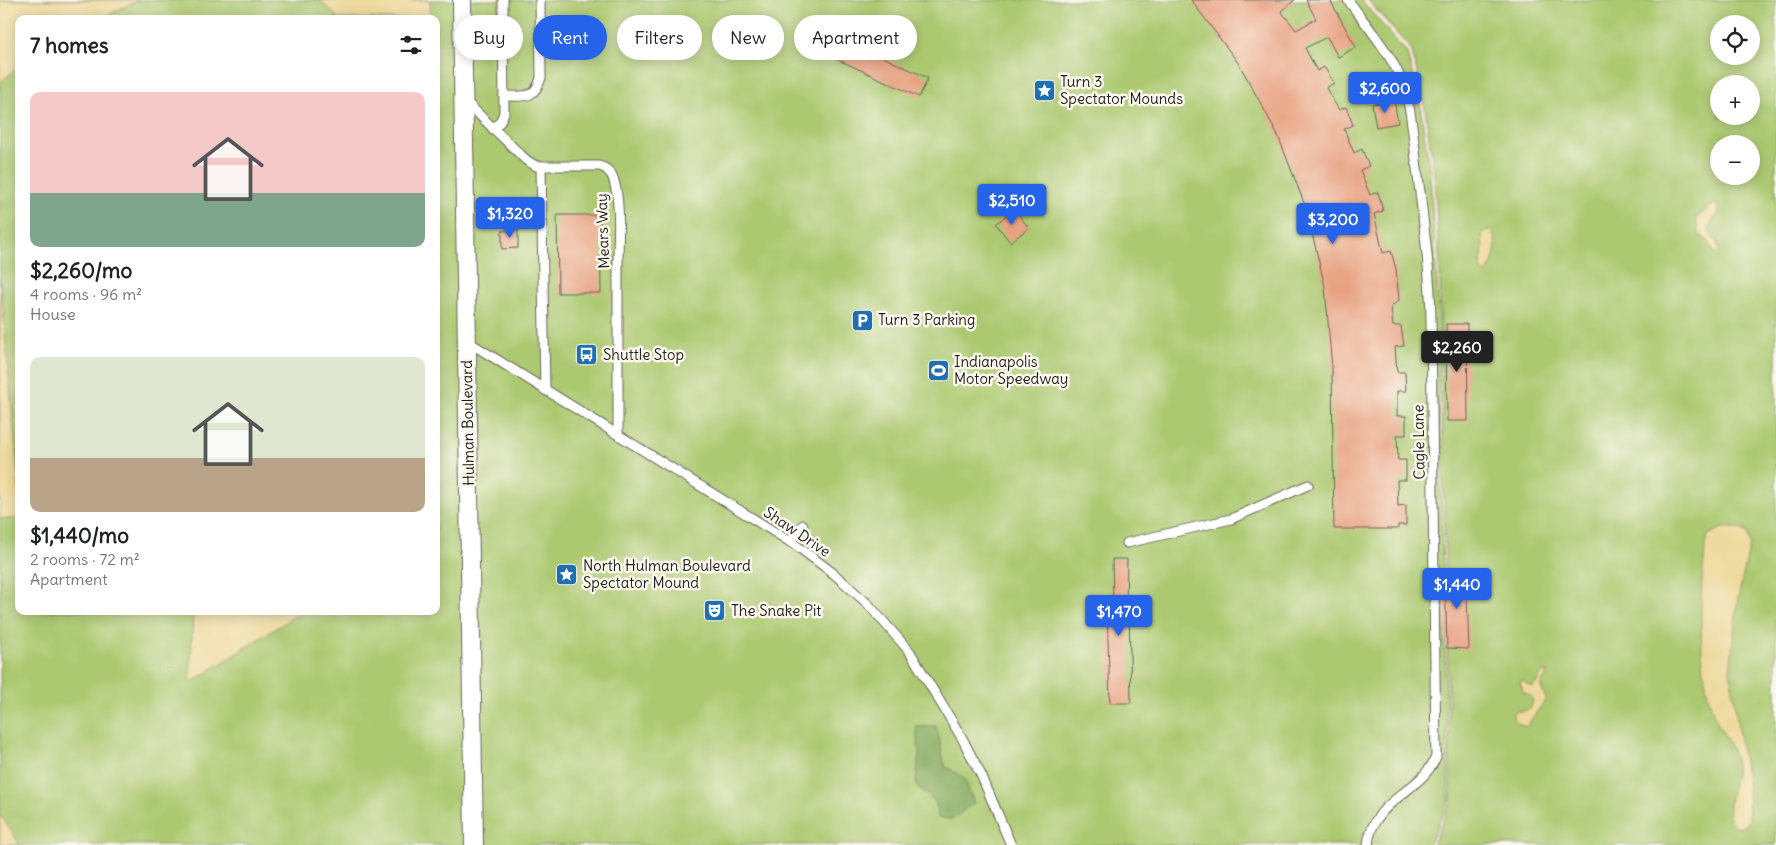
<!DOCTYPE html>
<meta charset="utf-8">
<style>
body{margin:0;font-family:Delius,sans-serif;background:#f6f6f6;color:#202124;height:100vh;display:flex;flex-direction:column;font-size:19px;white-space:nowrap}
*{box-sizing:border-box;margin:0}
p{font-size:16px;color:#757577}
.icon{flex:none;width:28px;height:28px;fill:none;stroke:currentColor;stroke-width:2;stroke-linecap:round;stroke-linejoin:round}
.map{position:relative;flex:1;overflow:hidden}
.drawer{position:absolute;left:15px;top:15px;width:425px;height:600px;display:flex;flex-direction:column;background:#fff;border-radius:10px;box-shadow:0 2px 12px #0003}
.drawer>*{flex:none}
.hud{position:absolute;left:455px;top:15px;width:475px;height:45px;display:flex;gap:10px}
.fabs{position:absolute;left:1710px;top:15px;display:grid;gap:10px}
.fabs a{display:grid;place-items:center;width:50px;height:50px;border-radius:50%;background:#fff;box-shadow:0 2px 12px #0003;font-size:25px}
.price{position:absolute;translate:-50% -42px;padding:0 11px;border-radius:5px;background:#2563eb;color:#fff;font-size:16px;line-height:32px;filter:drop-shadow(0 1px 2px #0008)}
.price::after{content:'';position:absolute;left:50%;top:30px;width:15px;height:11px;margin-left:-8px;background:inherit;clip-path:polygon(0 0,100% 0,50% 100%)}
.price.active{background:#222;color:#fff}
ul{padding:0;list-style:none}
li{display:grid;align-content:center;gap:10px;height:265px;padding:0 15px}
li span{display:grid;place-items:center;height:155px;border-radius:10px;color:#555}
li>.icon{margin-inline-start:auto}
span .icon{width:90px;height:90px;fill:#fffc;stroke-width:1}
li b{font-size:21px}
h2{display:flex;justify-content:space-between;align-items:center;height:60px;padding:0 15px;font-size:21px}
.chip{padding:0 18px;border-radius:22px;background:#fff;box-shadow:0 2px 12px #0003;font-size:18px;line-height:45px}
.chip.active{background:#2563eb;color:#fff}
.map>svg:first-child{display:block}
.green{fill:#acc971;stroke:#647246;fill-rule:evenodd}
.forest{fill:#89ad63;stroke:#526440}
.sand{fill:#eeda9e;stroke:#857b5d}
.building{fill:#e8a282}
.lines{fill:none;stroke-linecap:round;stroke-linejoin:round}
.service-casing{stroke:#68635b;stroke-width:11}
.minor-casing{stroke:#68635b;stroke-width:20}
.service{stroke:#fff;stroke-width:9}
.minor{stroke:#fff;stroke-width:18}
.labels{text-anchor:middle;stroke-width:5;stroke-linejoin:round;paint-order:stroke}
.poi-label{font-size:15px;fill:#1c1c1c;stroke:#fbf7ec;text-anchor:start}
.street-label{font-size:15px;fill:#1c1c1c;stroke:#fbf7ec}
</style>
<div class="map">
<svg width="1776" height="845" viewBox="0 0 1776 845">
<rect width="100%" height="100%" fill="#fbf7ec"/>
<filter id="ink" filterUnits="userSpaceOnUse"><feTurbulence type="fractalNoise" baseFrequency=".02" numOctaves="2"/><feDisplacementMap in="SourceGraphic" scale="10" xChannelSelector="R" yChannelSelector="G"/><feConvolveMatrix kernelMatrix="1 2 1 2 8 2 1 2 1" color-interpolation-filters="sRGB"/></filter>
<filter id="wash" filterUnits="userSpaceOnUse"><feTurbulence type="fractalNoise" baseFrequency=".0096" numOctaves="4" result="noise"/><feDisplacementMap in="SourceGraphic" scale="20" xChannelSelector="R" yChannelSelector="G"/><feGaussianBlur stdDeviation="1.12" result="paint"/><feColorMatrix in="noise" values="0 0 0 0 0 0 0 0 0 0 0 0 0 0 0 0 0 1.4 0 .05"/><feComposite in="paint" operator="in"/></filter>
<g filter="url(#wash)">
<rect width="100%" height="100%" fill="#f6e7d0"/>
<!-- green -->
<g class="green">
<path d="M0 0H1361L1407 53 1421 109 1430 175 1439 315V427L1449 801 1429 845H0ZM19 19H436V611H19Z"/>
<path d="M1368 0H1776V845H1433L1451 801 1442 426 1440 270 1434 174 1425 108 1412 51ZM1719 24H1751V56H1719ZM1719 84H1751V116H1719ZM1719 144H1751V176H1719Z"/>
</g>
<!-- forest -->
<polygon class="forest" points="936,726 945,766 964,778 974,803 952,819 938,818 936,802 916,785 919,753 916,727"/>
<!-- sand -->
<g class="sand">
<polygon points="0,0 139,0 99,19 19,19 19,66 0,83"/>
<polygon points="320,0 430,0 430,19 339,19"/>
<path d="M1714 204 1717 205 1719 213C1698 237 1717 230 1719 251L1715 253 1708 241 1698 234 1696 218Z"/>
<path d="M1490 230C1501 238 1494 265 1486 273L1482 271 1481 266 1483 247 1482 235 1486 231Z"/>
<polygon points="0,279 19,486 19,509 16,519 0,519"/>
<path d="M1723 528H1736L1741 529 1748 533 1750 545 1738 598 1730 670 1740 742 1748 783 1749 820 1746 825 1740 828C1717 823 1736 781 1736 766 1735 747 1719 730 1713 713 1699 672 1699 605 1704 561 1705 554 1704 545 1707 538 1710 532 1717 531 1723 528Z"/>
<polygon points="193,611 303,611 190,683"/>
<path d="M1543 672H1548C1540 688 1538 681 1546 699L1526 727 1518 723 1513 718V713L1515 711C1524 712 1531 711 1533 701L1531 696 1523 692 1520 682 1523 681 1529 686 1533 687C1538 683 1539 677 1543 672Z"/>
<polygon points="0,814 20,845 0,845"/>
</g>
<g id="blocks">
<!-- building -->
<g class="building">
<polygon points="1191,0 1295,0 1281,11 1296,30 1316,19 1306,0 1330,0 1356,47 1338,57 1327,37 1305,48 1317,71 1324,67 1334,83 1326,88 1339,110 1346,107 1353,125 1344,129 1354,153 1362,149 1369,166 1360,170 1370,195 1378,192 1383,211 1374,214 1383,253 1391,251 1396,269 1399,300 1391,307 1393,326 1401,326 1404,346 1395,347 1397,372 1405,372 1406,391 1397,391 1397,416 1406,416 1406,435 1397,435 1398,460 1406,460 1406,480 1397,480 1398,506 1406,505 1406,525 1398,525 1398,529 1334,529 1332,369 1325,287 1306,208 1277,133 1239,64"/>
<polygon points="839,37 928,78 919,97 830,56"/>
<polygon points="1394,100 1398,123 1376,127 1372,104"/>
<polygon points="1014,209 1029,228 1010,242 996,224"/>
<polygon points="557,215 600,215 601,293 558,293"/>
<polygon points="518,230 518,248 502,249 502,231"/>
<polygon points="1446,324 1467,324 1468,421 1447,421"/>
<polygon points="1112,559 1127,559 1126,607 1129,607 1131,703 1110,703 1107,608 1113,607"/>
<polygon points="1445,570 1466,570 1469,649 1447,648"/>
</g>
</g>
</g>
<g filter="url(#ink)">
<use href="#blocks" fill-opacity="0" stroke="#68635b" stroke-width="1"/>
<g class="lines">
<defs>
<g id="service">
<path d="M1348 0C1364 22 1388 50 1399 75 1412 103 1413 137 1417 168 1423 218 1430 268 1431 319L1436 757C1420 794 1372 799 1368 845"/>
<path d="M504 96C524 96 534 100 541 78L540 0"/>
<path d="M464 100 526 160 536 166H599C607 168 612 173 614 181 621 205 618 237 618 262 618 319 618 377 618 434"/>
<polyline points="493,129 500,122 504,113 503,0"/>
<polyline points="541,166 545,390"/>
<polyline points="467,341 797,546 833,573 868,604 910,652 962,738 982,777 1011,845"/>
<polyline points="790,542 803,525"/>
<polyline points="1127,543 1231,519 1308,485"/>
</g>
<polyline id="minor" points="462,0 474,845"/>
</defs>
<!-- service casing -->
<use href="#service" class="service-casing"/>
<!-- minor casing -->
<use href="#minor" class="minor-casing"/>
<!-- service -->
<use href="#service" class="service"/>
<!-- minor -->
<use href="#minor" class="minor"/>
</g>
</g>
<!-- icons -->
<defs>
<symbol id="sight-square" viewBox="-11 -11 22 22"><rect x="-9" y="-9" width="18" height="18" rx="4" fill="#1f6fb2" stroke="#fbf7ec"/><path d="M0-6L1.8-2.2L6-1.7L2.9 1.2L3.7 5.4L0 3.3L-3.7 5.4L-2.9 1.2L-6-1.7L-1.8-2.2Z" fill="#fff"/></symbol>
<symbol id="parking-square" viewBox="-11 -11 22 22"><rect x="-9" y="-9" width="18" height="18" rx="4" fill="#1f6fb2" stroke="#fbf7ec"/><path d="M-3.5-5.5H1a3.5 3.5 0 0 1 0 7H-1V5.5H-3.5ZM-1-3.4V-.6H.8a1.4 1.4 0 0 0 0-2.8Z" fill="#fff"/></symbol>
<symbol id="bus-square" viewBox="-11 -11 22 22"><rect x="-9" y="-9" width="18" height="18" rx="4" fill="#1f6fb2" stroke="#fbf7ec"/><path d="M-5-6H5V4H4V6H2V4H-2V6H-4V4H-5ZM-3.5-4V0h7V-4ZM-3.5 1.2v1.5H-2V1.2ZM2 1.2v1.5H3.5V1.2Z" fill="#fff"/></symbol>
<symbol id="stadium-square" viewBox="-11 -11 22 22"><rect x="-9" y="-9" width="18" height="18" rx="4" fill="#1f6fb2" stroke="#fbf7ec"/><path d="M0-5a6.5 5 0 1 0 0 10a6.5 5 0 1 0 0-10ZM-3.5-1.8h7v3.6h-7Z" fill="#fff"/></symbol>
<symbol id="theatre-square" viewBox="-11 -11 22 22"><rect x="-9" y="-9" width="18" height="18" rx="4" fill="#1f6fb2" stroke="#fbf7ec"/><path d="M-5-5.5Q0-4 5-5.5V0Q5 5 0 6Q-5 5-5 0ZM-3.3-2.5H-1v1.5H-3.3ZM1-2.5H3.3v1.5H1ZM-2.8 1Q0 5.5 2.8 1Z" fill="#fff"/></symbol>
</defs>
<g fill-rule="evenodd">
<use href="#sight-square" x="1032" y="78" width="25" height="25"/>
<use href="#parking-square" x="850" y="308" width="25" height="25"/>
<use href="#bus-square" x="574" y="342" width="25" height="25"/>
<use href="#stadium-square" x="926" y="358" width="25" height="25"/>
<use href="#sight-square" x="554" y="562" width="25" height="25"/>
<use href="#theatre-square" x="702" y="598" width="25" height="25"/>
</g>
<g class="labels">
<!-- poi labels -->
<g class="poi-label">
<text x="1060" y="87">Turn 3<tspan x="1060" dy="17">Spectator Mounds</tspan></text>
<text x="878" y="325">Turn 3 Parking</text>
<text x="603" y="360">Shuttle Stop</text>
<text x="954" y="367">Indianapolis<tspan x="954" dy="17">Motor Speedway</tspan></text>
<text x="583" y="571">North Hulman Boulevard<tspan x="583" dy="17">Spectator Mound</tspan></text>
<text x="731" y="616">The Snake Pit</text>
</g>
<!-- street labels -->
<g class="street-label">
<text transform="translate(603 231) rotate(-92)" y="5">Mears Way</text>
<text transform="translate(468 423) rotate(-91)" y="5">Hulman Boulevard</text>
<text transform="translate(1419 442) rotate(-91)" y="5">Cagle Lane</text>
<text transform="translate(797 532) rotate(34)" y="5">Shaw Drive</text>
</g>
</g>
</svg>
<div class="fabs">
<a><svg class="icon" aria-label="locate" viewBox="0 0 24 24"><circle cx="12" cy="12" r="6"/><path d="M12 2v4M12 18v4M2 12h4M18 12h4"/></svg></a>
<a>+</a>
<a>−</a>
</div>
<b class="price" style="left:1385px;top:114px">$2,600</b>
<b class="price" style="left:1012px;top:226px">$2,510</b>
<b class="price" style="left:510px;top:239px">$1,320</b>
<b class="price" style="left:1333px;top:245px">$3,200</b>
<b class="price active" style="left:1457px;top:373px">$2,260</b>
<b class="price" style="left:1457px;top:610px">$1,440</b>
<b class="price" style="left:1119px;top:637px">$1,470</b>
<div class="hud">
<a class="chip">Buy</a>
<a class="chip active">Rent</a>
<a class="chip">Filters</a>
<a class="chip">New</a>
<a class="chip">Apartment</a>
</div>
<section class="drawer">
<h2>7 homes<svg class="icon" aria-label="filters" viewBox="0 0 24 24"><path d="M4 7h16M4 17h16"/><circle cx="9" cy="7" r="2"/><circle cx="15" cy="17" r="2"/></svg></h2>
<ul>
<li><span style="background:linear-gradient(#f6c9c9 65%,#7fa58c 0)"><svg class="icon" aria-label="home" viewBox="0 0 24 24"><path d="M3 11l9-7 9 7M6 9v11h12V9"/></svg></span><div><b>$2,260/mo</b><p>4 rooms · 96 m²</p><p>House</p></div></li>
<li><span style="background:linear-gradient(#dfe7d0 65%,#b9a48a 0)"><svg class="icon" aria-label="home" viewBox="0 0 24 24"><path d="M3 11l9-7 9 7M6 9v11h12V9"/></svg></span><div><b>$1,440/mo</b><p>2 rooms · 72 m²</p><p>Apartment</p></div></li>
</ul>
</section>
</div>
